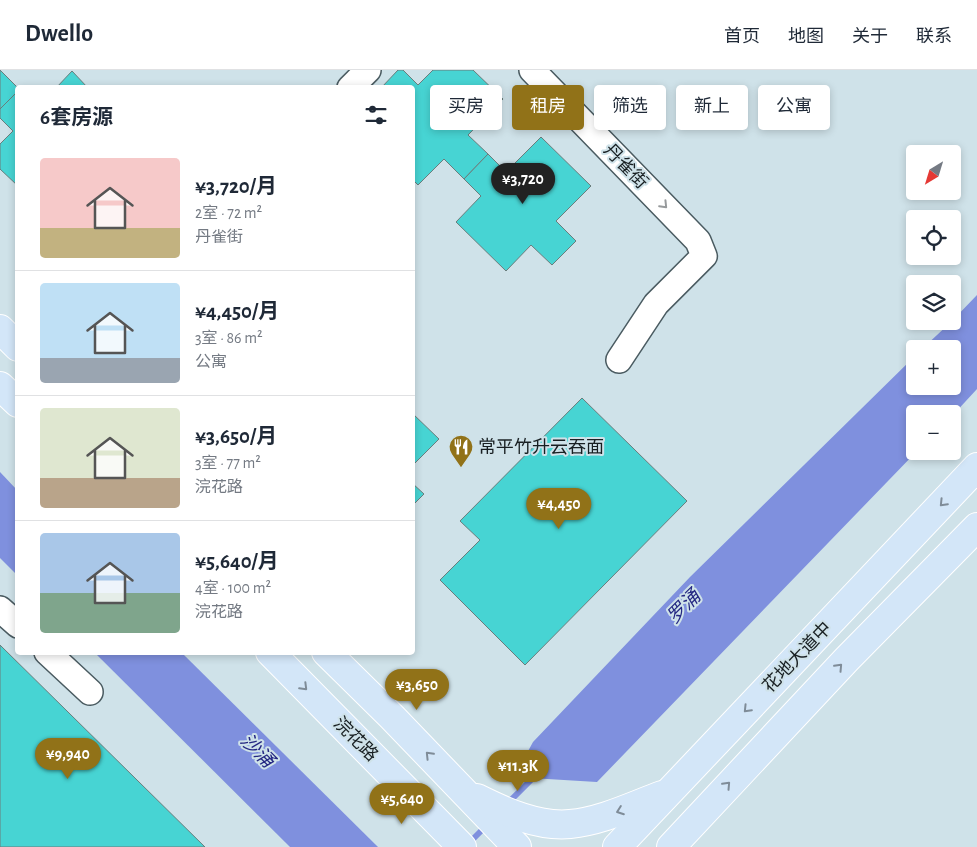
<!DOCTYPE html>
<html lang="zh">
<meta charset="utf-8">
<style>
body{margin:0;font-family:"Alegreya Sans","Noto Sans SC",sans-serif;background:#f6f6f7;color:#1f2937;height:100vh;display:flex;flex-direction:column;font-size:19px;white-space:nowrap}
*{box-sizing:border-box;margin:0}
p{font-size:16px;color:#747a83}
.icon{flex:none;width:28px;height:28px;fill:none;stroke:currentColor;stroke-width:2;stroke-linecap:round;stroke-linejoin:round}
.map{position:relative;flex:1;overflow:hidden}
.sheet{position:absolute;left:15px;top:15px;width:400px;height:570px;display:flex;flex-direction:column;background:#fff;border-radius:5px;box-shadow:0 2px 8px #0003}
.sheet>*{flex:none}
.top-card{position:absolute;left:430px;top:15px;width:471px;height:45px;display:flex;gap:10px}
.needle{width:32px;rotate:218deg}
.buttons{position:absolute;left:906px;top:75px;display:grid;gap:10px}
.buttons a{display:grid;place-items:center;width:55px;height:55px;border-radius:5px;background:#fff;box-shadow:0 2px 8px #0003;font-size:25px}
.price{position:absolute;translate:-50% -42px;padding:0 11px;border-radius:18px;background:#917218;color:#fff;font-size:16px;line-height:32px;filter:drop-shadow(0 1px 2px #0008)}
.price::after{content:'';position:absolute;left:50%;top:30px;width:15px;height:11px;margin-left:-8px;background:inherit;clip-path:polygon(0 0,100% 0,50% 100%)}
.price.active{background:#222;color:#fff}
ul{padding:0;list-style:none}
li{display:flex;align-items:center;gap:15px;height:125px;padding:0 25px}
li+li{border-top:1px solid #e0e1e3}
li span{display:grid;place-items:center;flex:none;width:140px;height:100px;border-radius:5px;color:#555}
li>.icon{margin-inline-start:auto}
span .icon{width:60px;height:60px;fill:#fffc;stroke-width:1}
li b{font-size:21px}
h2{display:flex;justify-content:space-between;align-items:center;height:60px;padding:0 25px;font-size:21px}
.chip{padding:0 18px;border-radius:5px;background:#fff;box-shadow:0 2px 8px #0003;font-size:18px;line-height:45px}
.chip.active{background:#917218;color:#fff}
header{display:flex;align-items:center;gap:30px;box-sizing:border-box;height:70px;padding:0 25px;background:#fff;border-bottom:1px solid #e0e1e3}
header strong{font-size:24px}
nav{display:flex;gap:28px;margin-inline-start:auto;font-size:18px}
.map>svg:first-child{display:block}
.water{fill:#7f90de}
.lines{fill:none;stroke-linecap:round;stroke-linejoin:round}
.stream{stroke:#7f90de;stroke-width:6}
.building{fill:#47d4d3;stroke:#6a7d7c}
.minor-casing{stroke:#4a5b61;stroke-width:28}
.major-casing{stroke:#fff;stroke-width:30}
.minor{stroke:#fff;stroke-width:25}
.major{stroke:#d3e6f8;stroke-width:28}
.oneway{stroke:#979a9c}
.oneway2{stroke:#7f8c98}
.labels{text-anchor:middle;stroke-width:4;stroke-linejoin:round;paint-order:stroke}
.street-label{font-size:18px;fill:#181f22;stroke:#cfe2e9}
.poi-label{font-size:18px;fill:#181f22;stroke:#cfe2e9;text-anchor:start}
.water-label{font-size:19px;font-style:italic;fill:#242782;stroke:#cfe2e9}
</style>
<header>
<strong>Dwello</strong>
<nav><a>首页</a><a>地图</a><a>关于</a><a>联系</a></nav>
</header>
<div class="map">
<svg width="977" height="777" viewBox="0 0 977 777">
<rect width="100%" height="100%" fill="#cfe2e9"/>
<!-- water -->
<g class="water">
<polygon points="977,225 977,319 953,345 915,344 915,381 917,381 597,712 514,707 533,672 690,507 915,286 915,316 952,316 952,279 922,279 952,251"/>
<polygon points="0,402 17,420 17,505 0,488"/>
<polygon points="95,583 182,583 378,777 290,777"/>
</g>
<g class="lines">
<!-- stream -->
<g class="stream">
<polyline points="506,735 538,703"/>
<polyline points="468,774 487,755"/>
</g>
</g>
<!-- building -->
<g class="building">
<polygon points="0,0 18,18 18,21 0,39"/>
<polygon points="398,0 403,0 418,15 433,0 473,0 503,29 468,65 488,84 464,109 444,89 418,115 412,109 412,18 381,18"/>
<polygon points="72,1 88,18 56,18"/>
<polygon points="18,21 18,116 0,99 0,74 13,61 0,48 0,39"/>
<polygon points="541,67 591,116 556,151 576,171 552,195 531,175 506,201 456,152 481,126 464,109 488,84 506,102"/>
<polygon points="582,328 687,431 525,595 440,510 480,470 460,451"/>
<polygon points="412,343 439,369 412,396"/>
<polygon points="412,413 424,424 412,436"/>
<polygon points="0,575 205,777 0,777"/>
</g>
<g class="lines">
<defs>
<g id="minor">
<polyline points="532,0 698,171 704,186 656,234 619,290"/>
<polyline points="350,18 368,0"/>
<polyline points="0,539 18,555"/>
<polyline points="47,582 90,622"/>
</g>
<g id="major">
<polyline points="0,259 18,277"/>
<polyline points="0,316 18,333"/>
<polyline points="270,582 462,777"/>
<polyline points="326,582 392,647 517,777"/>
<path d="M477 728C505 742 538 757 570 754 602 751 632 736 662 725"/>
<polyline points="617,777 977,397"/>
<polyline points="671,777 847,589 977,457"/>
</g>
</defs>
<!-- minor casing -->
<use href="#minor" class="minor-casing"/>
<!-- major casing -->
<use href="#major" class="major-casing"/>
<!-- minor -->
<use href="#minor" class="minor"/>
<!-- major -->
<use href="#major" class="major"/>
</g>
<!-- one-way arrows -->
<defs><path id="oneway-chevron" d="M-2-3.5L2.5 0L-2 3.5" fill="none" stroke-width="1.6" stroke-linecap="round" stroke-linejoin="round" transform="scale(1.25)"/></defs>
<use class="oneway" href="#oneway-chevron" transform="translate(664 135) rotate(46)"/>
<g class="oneway2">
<use href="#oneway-chevron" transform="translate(943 433) rotate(134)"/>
<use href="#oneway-chevron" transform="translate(839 597) rotate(-47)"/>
<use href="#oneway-chevron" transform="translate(304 617) rotate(45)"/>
<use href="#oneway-chevron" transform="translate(747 639) rotate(134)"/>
<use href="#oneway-chevron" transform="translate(429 685) rotate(-134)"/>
<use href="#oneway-chevron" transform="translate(727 715) rotate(-47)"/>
<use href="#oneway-chevron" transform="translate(620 741) rotate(160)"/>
</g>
<!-- icons -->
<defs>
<symbol id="restaurant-pin" viewBox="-11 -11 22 30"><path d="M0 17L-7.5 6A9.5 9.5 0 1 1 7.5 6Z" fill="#917218" stroke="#cfe2e9"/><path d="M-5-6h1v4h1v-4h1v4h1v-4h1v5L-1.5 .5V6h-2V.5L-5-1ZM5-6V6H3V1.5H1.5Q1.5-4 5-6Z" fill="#fff"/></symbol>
</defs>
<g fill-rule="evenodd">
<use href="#restaurant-pin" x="447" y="363" width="28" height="38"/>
</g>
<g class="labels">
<!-- street labels -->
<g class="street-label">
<text transform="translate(626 96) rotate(46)" y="6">丹雀街</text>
<text transform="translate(797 587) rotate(-46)" y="6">花地大道中</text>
<text transform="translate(356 669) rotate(45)" y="6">浣花路</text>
</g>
<!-- poi labels -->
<g class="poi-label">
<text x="478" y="383">常平竹升云吞面</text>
</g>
<!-- water labels -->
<g class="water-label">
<text transform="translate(683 536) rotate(-45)" y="7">罗涌</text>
<text transform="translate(258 680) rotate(45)" y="7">沙涌</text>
</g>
</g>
</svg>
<div class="buttons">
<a><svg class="needle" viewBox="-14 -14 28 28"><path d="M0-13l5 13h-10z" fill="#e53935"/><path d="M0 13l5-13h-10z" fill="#747a83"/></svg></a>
<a><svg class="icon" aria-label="locate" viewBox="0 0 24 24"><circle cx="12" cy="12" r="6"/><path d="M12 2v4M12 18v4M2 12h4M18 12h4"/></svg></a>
<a><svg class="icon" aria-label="layers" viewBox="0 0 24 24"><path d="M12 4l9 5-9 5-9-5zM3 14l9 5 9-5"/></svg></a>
<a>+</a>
<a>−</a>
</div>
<b class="price active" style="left:523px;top:135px">¥3,720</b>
<b class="price" style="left:559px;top:460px">¥4,450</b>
<b class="price" style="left:417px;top:641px">¥3,650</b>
<b class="price" style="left:68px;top:710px">¥9,940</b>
<b class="price" style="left:518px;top:722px">¥11.3K</b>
<b class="price" style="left:402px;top:755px">¥5,640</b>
<div class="top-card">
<a class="chip">买房</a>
<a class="chip active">租房</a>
<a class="chip">筛选</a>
<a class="chip">新上</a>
<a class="chip">公寓</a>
</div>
<section class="sheet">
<h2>6套房源<svg class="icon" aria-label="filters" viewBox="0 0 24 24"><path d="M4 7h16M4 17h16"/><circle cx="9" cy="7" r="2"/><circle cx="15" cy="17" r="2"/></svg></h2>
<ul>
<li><span style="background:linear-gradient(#f6c9c9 70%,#c2b280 0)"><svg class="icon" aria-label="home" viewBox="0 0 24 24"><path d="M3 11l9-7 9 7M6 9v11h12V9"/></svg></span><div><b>¥3,720/月</b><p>2室 · 72 m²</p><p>丹雀街</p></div></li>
<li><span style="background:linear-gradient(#bfe0f5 75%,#9aa5b1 0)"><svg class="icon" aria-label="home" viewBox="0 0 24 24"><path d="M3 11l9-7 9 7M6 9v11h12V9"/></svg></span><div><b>¥4,450/月</b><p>3室 · 86 m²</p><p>公寓</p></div></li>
<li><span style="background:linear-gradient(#dfe7d0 70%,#b9a48a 0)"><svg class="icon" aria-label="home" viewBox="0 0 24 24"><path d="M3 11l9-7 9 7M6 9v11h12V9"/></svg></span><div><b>¥3,650/月</b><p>3室 · 77 m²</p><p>浣花路</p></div></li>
<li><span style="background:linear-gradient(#a9c7e8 60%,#7fa58c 0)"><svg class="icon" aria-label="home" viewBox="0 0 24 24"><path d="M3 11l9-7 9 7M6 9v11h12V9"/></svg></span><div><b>¥5,640/月</b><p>4室 · 100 m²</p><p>浣花路</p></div></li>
</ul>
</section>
</div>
